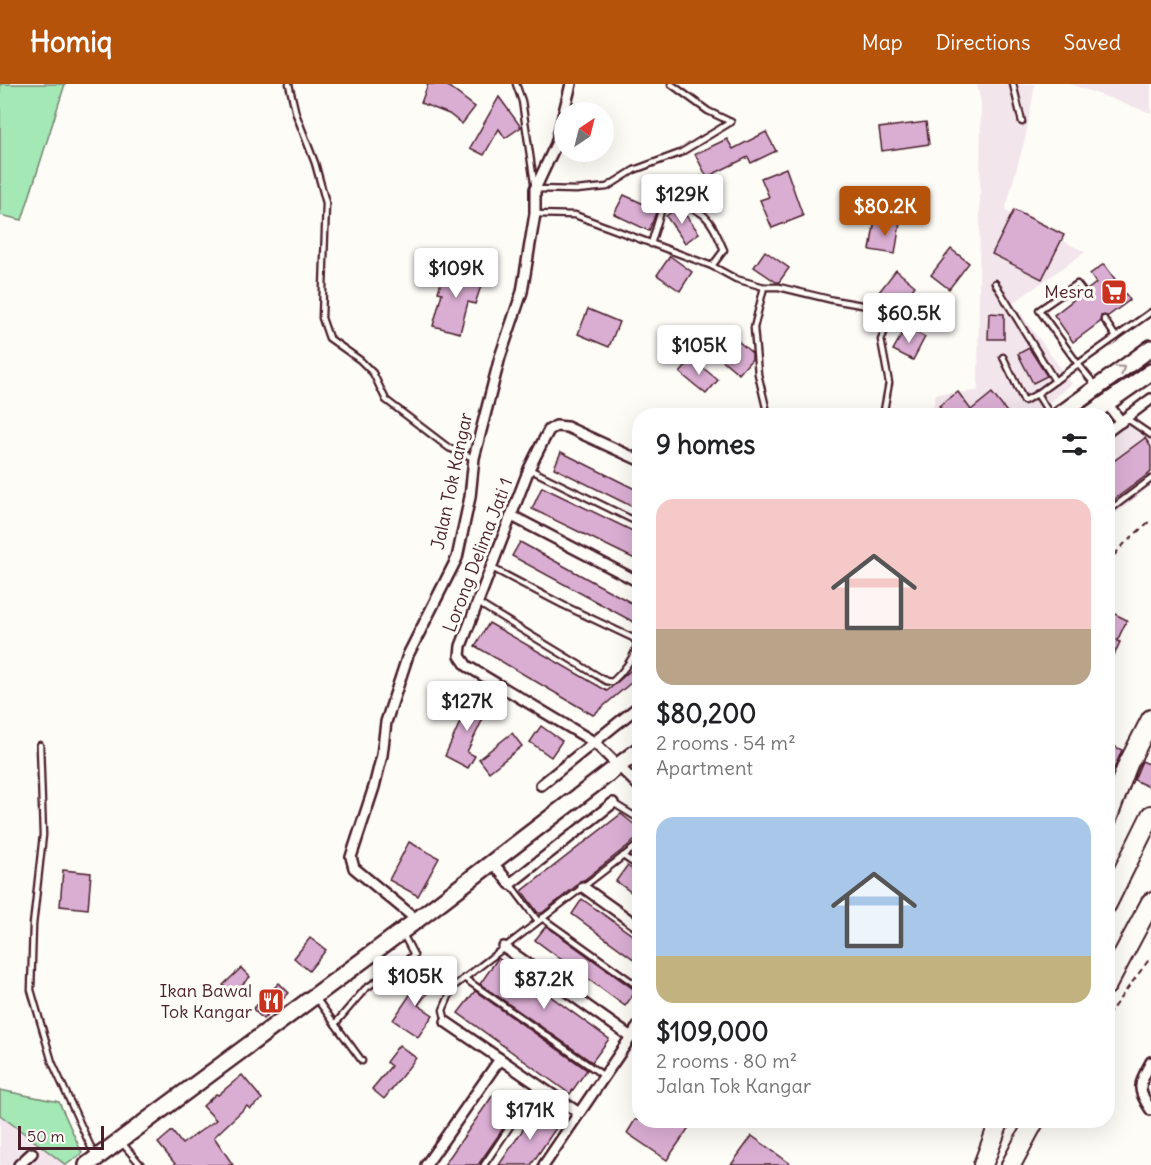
<!DOCTYPE html>
<meta charset="utf-8">
<style>
body{margin:0;font-family:Delius,sans-serif;background:#f6f6f6;color:#202124;height:100vh;display:flex;flex-direction:column;font-size:22px;white-space:nowrap}
*{box-sizing:border-box;margin:0}
p{font-size:20px;color:#757577}
.icon{flex:none;width:33px;height:33px;fill:none;stroke:currentColor;stroke-width:2;stroke-linecap:round;stroke-linejoin:round}
.map{position:relative;flex:1;overflow:hidden}
.sheet{position:absolute;left:632px;top:324px;width:483px;height:720px;display:flex;flex-direction:column;background:#fff;border-radius:24px;box-shadow:0 6px 24px #0002}
.sheet>*{flex:none}
.needle{width:39px;rotate:35deg}
.controls{position:absolute;left:554px;top:18px;display:grid;gap:12px}
.controls a{display:grid;place-items:center;width:60px;height:60px;border-radius:50%;background:#fff;box-shadow:0 6px 24px #0002;font-size:30px}
.scale{position:absolute;left:18px;bottom:15px;width:86px;box-sizing:border-box;padding-left:6px;border:3px solid #4a1f2b;border-top:0;font-size:16px;line-height:21px;white-space:nowrap;color:#4a1f2b;-webkit-text-stroke:4px #fdfcf7;paint-order:stroke}
.price{position:absolute;translate:-50% -51px;padding:0 14px;border-radius:6px;background:#fff;color:#222;font-size:20px;line-height:39px;filter:drop-shadow(0 2px 3px #0008)}
.price::after{content:'';position:absolute;left:50%;top:36px;width:18px;height:14px;margin-left:-9px;background:inherit;clip-path:polygon(0 0,100% 0,50% 100%)}
.price.selected{background:#b45309;color:#fff}
ul{padding:0;list-style:none}
li{display:grid;align-content:center;gap:12px;height:318px;padding:0 24px}
li span{display:grid;place-items:center;height:186px;border-radius:18px;color:#555}
li>.icon{margin-inline-start:auto}
span .icon{width:108px;height:108px;fill:#fffc;stroke-width:1}
li b{font-size:26px}
h2{display:flex;justify-content:space-between;align-items:center;height:72px;padding:0 24px;font-size:26px}
header{display:flex;align-items:center;gap:36px;box-sizing:border-box;height:84px;padding:0 30px;background:#b45309;color:#fff}
header strong{font-size:28px}
nav{display:flex;gap:33px;margin-inline-start:auto;font-size:21px}
.map>svg:first-child{display:block}
.built{fill:#f2e5ec}
.green{fill:#a3e8b5;stroke:#768470;stroke-width:1.5}
.building{fill:#daaed3;stroke:#4a1f2b;stroke-width:1.5}
.lines{fill:none;stroke-linecap:round;stroke-linejoin:round}
.service-casing{stroke:#4a1f2b;stroke-width:9}
.minor-casing{stroke:#4a1f2b;stroke-width:14}
.primary-casing{stroke:#4a1f2b;stroke-width:20}
.motorway-casing{stroke:#4a1f2b;stroke-width:22}
.path{stroke:#4a1f2b;stroke-width:2;stroke-dasharray:6 4.5;stroke-linecap:butt}
.service{stroke:#fdfcf7;stroke-width:4.5}
.minor{stroke:#fdfcf7;stroke-width:9}
.primary{stroke:#fdfcf7;stroke-width:15}
.motorway{stroke:#fdfcf7;stroke-width:18}
.oneway{stroke:#ac999b}
.labels{text-anchor:middle;stroke-width:6;stroke-linejoin:round;paint-order:stroke}
.poi-label{font-size:18px;fill:#4a1f2b;stroke:#fdfcf7;text-anchor:end}
.street-label{font-size:18px;fill:#4a1f2b;stroke:#fdfcf7}
</style>
<header>
<strong>Homiq</strong>
<nav><a>Map</a><a>Directions</a><a>Saved</a></nav>
</header>
<div class="map">
<svg width="1151" height="1081" viewBox="0 0 1151 1081">
<rect width="100%" height="100%" fill="#fdfcf7"/>
<filter id="ink" filterUnits="userSpaceOnUse"><feTurbulence type="fractalNoise" baseFrequency=".0167" numOctaves="2"/><feDisplacementMap in="SourceGraphic" scale="12" xChannelSelector="R" yChannelSelector="G"/><feConvolveMatrix kernelMatrix="1 2 1 2 8 2 1 2 1" color-interpolation-filters="sRGB"/></filter>
<g filter="url(#ink)">
<!-- built -->
<g class="built">
<polygon points="977,0 1035,0 1026,51 1005,127 1085,168 1013,219 1072,300 1033,331 931,332 936,310 978,307 981,18"/>
<polygon points="1070,0 1151,0 1151,29"/>
<polygon points="1124,326 1151,346 1151,402 1107,436 1107,339"/>
<polygon points="0,1031 66,1081 0,1081"/>
</g>
<!-- green -->
<g class="green">
<polygon points="0,0 65,0 22,136 0,131"/>
<polygon points="0,1006 59,1018 82,1069 66,1081 0,1031"/>
</g>
<!-- building -->
<g class="building">
<polygon points="428,0 445,0 475,23 462,40 449,30 421,19"/>
<polygon points="499,13 521,43 505,54 499,45 484,71 470,64"/>
<polygon points="926,38 929,60 882,67 879,44"/>
<polygon points="766,48 776,67 751,79 748,73 707,93 695,70 727,55 733,65"/>
<polygon points="786,84 803,132 772,144 760,116 769,113 761,94"/>
<polygon points="701,92 706,102 698,106 701,114 691,119 687,118 679,103"/>
<polygon points="624,111 657,126 649,147 614,130"/>
<polygon points="676,125 682,126 699,149 685,159 666,132"/>
<polygon points="1014,126 1064,151 1042,195 992,170"/>
<polygon points="875,135 900,139 895,170 870,166"/>
<polygon points="951,165 969,179 949,205 931,191"/>
<polygon points="765,167 789,184 779,198 776,198 754,183"/>
<polygon points="670,172 692,188 680,207 657,191"/>
<polygon points="1104,180 1130,216 1108,232 1101,232 1100,238 1073,258 1054,231 1080,211 1084,213 1087,212 1087,206 1096,199 1090,190"/>
<polygon points="446,183 483,196 475,220 468,218 460,249 433,242 442,209 438,208"/>
<polygon points="896,186 915,202 899,222 879,208"/>
<polygon points="588,225 619,238 609,263 578,250"/>
<polygon points="989,229 1004,230 1004,255 988,255"/>
<polygon points="906,243 925,253 913,276 893,266"/>
<polygon points="724,245 752,269 752,275 739,290 708,264"/>
<polygon points="1029,264 1047,292 1033,299 1018,270"/>
<polygon points="692,275 718,296 706,310 680,289"/>
<polygon points="958,308 971,326 992,309 1010,332 946,332 939,322"/>
<polygon points="1145,354 1151,363 1151,388 1107,421 1107,382"/>
<polygon points="561,368 639,407 639,426 554,384"/>
<polygon points="542,403 639,450 639,477 532,425"/>
<polygon points="520,458 639,523 639,541 512,472"/>
<polygon points="1107,526 1127,536 1117,557 1120,558 1114,571 1107,568"/>
<polygon points="489,539 607,607 639,579 639,592 593,631 475,562"/>
<polygon points="472,611 490,620 467,668 475,672 468,684 445,672"/>
<polygon points="541,642 562,657 551,673 530,658"/>
<polygon points="512,649 522,662 489,688 479,675"/>
<polygon points="1110,660 1122,666 1114,685 1107,682 1107,665"/>
<polygon points="1142,677 1151,681 1151,704 1134,696"/>
<polygon points="621,730 639,744 639,753 584,796 580,797 576,802 542,829 538,829 522,807"/>
<polygon points="409,758 439,774 418,812 389,796"/>
<polygon points="627,782 639,790 639,814 616,797"/>
<polygon points="63,786 91,789 88,825 60,822"/>
<polygon points="582,815 639,856 639,879 572,830"/>
<polygon points="546,842 636,907 625,922 535,856"/>
<polygon points="310,854 326,866 309,887 294,874"/>
<polygon points="498,874 609,955 592,978 480,900"/>
<polygon points="241,884 250,893 232,910 223,901"/>
<polygon points="415,889 433,902 418,921 433,931 418,953 393,936 412,908 405,903"/>
<polygon points="279,899 289,909 263,935 253,925"/>
<polygon points="475,907 587,986 570,1010 458,929"/>
<polygon points="399,961 416,974 384,1015 372,1005 391,982 386,978"/>
<polygon points="242,991 262,1015 250,1025 247,1022 214,1053 233,1081 176,1081 158,1059 172,1047 182,1060 216,1036 203,1022 216,1010 218,1011"/>
<polygon points="493,1011 516,1026 478,1081 444,1081"/>
<polygon points="536,1026 558,1041 531,1081 499,1081"/>
<polygon points="635,1036 694,1036 667,1076 627,1049"/>
<polygon points="752,1052 792,1081 731,1081"/>
</g>
<g class="lines">
<defs>
<g id="service">
<polyline points="289,0 296,30 315,79 326,119 322,234 329,254 360,276 373,289 386,316 449,364 474,374"/>
<polyline points="516,0 522,17 535,105 576,106 607,103 634,86 680,69 731,38"/>
<polyline points="671,0 708,27 731,38"/>
<polyline points="1013,0 1022,38"/>
<path d="M535 130 575 131 712 182 724 166C710 135 707 125 671 119L662 124 651 160"/>
<polyline points="712,182 736,195 764,203 779,203 833,216 896,227 908,226 923,216"/>
<polyline points="995,199 1055,297"/>
<polyline points="764,203 754,244 758,290 768,332"/>
<polyline points="1104,235 1116,253"/>
<polyline points="1003,273 1024,317 1037,310 1051,332"/>
<polyline points="1096,302 1078,280 1151,228"/>
<polyline points="1037,310 1078,280 1039,226 1077,200 1084,209"/>
<polyline points="883,332 889,299 881,256 893,227"/>
<polyline points="1126,334 1151,351"/>
<polyline points="529,385 639,439"/>
<polyline points="1107,428 1151,395"/>
<path d="M478 519 606 597 612 598C622 589 636 572 637 559L633 554 563 521 492 484"/>
<polyline points="40,661 43,751 33,841 31,906 52,978 95,1072"/>
<polyline points="613,719 639,735"/>
<polyline points="623,772 639,783"/>
<polyline points="510,800 538,837"/>
<polyline points="542,834 639,903"/>
<polyline points="464,894 604,992"/>
<polyline points="316,914 362,977"/>
<polyline points="446,938 443,926 453,903 639,760"/>
<polyline points="335,940 365,905 414,871 403,850"/>
<polyline points="122,1059 141,1081"/>
<polyline points="484,1081 538,1001"/>
</g>
<g id="minor">
<polyline points="1106,318 1121,338"/>
<polyline points="1107,348 1151,315"/>
<polyline points="639,376 567,343 556,342 549,346 541,361 529,385 461,562 460,572 467,582 594,658 639,702"/>
<polyline points="512,432 639,498"/>
<polyline points="541,701 639,622"/>
<polyline points="493,779 510,800 613,719"/>
<polyline points="583,803 639,843"/>
<polyline points="417,836 354,784 351,773 374,703 382,671 386,638 408,571 457,474 470,413 474,374 500,273 522,208 535,130 535,105 556,60 571,0"/>
<polyline points="504,863 631,953"/>
<polyline points="446,938 579,1029"/>
<path d="M1151 978C1139 1001 1136 1004 1151 1026"/>
<polyline points="19,1081 32,1069"/>
<polyline points="426,1081 500,975"/>
<polyline points="544,1081 639,941"/>
</g>
<g id="primary">
<polyline points="1058,332 1151,264"/>
<polyline points="1088,332 1151,288"/>
<polyline points="87,1081 417,836 639,666"/>
</g>
<g id="motorway">
<polyline points="1107,735 1128,680 1151,635"/>
<polyline points="1107,820 1151,731"/>
<polyline points="1107,901 1151,818"/>
<polyline points="983,1081 1000,1036"/>
<polyline points="1011,1081 1035,1036"/>
</g>
</defs>
<!-- service casing -->
<use href="#service" class="service-casing"/>
<!-- minor casing -->
<use href="#minor" class="minor-casing"/>
<!-- primary casing -->
<use href="#primary" class="primary-casing"/>
<!-- motorway casing -->
<use href="#motorway" class="motorway-casing"/>
<!-- path -->
<g class="path">
<polyline points="1107,479 1126,458 1151,436"/>
<polyline points="1107,932 1151,873"/>
</g>
<!-- service -->
<use href="#service" class="service"/>
<!-- minor -->
<use href="#minor" class="minor"/>
<!-- primary -->
<use href="#primary" class="primary"/>
<!-- motorway -->
<use href="#motorway" class="motorway"/>
</g>
<!-- one-way arrows -->
<defs><path id="oneway-chevron" d="M-2-3.5L2.5 0L-2 3.5" fill="none" stroke-width="1.6" stroke-linecap="round" stroke-linejoin="round" transform="scale(1.5)"/></defs>
<use class="oneway" href="#oneway-chevron" transform="translate(1121 285) rotate(-35)"/>
</g>
<!-- icons -->
<defs>
<symbol id="supermarket-square" viewBox="-11 -11 22 22"><rect x="-9" y="-9" width="18" height="18" rx="4" fill="#c8321e" stroke="#fdfcf7"/><path d="M-6-5.5h2.5l.6 2H6L4.5 2H-2.5L-4.4-4H-6ZM-1.5 3.2a1.3 1.3 0 1 0 .1 0ZM3 3.2a1.3 1.3 0 1 0 .1 0Z" fill="#fff"/></symbol>
<symbol id="restaurant-square" viewBox="-11 -11 22 22"><rect x="-9" y="-9" width="18" height="18" rx="4" fill="#c8321e" stroke="#fdfcf7"/><path d="M-5-6h1v4h1v-4h1v4h1v-4h1v5L-1.5 .5V6h-2V.5L-5-1ZM5-6V6H3V1.5H1.5Q1.5-4 5-6Z" fill="#fff"/></symbol>
</defs>
<g fill-rule="evenodd">
<use href="#supermarket-square" x="1099" y="193" width="30" height="30"/>
<use href="#restaurant-square" x="256" y="902" width="30" height="30"/>
</g>
<g class="labels">
<!-- poi labels -->
<g class="poi-label">
<text x="1094" y="214">Mesra</text>
<text x="252" y="913">Ikan Bawal<tspan x="252" dy="21">Tok Kangar</tspan></text>
</g>
<!-- street labels -->
<g class="street-label">
<text transform="translate(452 397) rotate(-78)" y="6">Jalan Tok Kangar</text>
<text transform="translate(478 471) rotate(-69)" y="6">Lorong Delima Jati 1</text>
</g>
</g>
</svg>
<div class="controls">
<a><svg class="needle" viewBox="-14 -14 28 28"><path d="M0-13l5 13h-10z" fill="#e53935"/><path d="M0 13l5-13h-10z" fill="#757577"/></svg></a>
</div>
<div class="scale">50 m</div>
<b class="price" style="left:682px;top:141px">$129K</b>
<b class="price selected" style="left:885px;top:153px">$80.2K</b>
<b class="price" style="left:456px;top:215px">$109K</b>
<b class="price" style="left:909px;top:260px">$60.5K</b>
<b class="price" style="left:699px;top:292px">$105K</b>
<b class="price" style="left:467px;top:648px">$127K</b>
<b class="price" style="left:415px;top:923px">$105K</b>
<b class="price" style="left:544px;top:926px">$87.2K</b>
<b class="price" style="left:530px;top:1057px">$171K</b>
<section class="sheet">
<h2>9 homes<svg class="icon" aria-label="filters" viewBox="0 0 24 24"><path d="M4 7h16M4 17h16"/><circle cx="9" cy="7" r="2"/><circle cx="15" cy="17" r="2"/></svg></h2>
<ul>
<li><span style="background:linear-gradient(#f6c9c9 70%,#b9a48a 0)"><svg class="icon" aria-label="home" viewBox="0 0 24 24"><path d="M3 11l9-7 9 7M6 9v11h12V9"/></svg></span><div><b>$80,200</b><p>2 rooms · 54 m²</p><p>Apartment</p></div></li>
<li><span style="background:linear-gradient(#a9c7e8 75%,#c2b280 0)"><svg class="icon" aria-label="home" viewBox="0 0 24 24"><path d="M3 11l9-7 9 7M6 9v11h12V9"/></svg></span><div><b>$109,000</b><p>2 rooms · 80 m²</p><p>Jalan Tok Kangar</p></div></li>
</ul>
</section>
</div>
